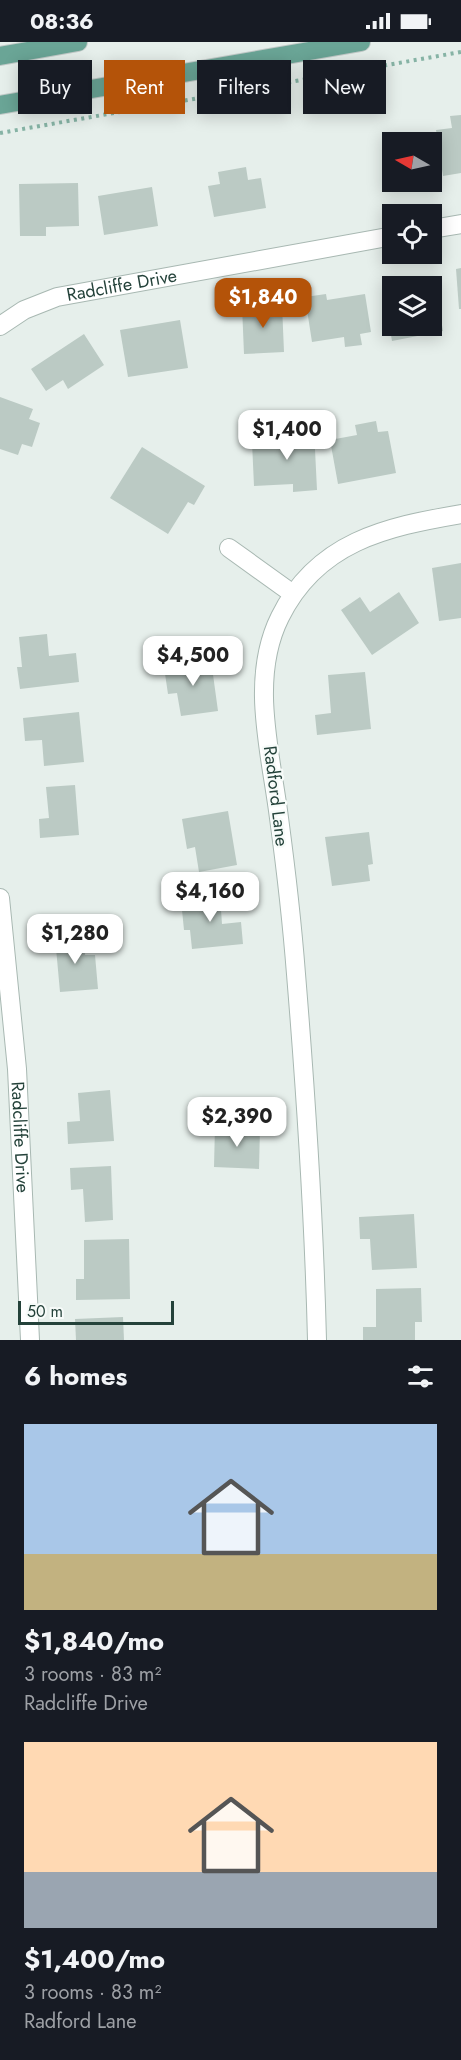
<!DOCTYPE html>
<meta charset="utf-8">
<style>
body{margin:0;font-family:Jost,sans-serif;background:#20242c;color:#f1f3f6;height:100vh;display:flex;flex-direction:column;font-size:22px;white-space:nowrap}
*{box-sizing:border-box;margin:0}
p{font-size:20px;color:#9ea1a6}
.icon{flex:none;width:33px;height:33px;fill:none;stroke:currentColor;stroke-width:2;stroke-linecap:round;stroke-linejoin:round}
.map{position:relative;height:1298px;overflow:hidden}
.panel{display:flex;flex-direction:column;background:#171b24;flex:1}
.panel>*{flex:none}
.top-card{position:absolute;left:18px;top:18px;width:426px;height:54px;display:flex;gap:12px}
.needle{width:39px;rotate:279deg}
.tools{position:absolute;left:382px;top:90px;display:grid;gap:12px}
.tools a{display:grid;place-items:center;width:60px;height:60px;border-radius:0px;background:#171b24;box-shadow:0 3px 15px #0003;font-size:30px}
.scale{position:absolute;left:18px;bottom:15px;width:156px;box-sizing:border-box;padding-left:6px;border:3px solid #24423a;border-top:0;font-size:16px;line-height:21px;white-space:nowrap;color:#24423a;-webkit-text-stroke:4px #f7fbf9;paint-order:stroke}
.price{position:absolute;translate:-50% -51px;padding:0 14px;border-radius:12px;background:#fff;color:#222;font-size:20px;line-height:39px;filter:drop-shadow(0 2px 3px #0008)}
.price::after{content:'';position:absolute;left:50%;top:36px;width:18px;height:14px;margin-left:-9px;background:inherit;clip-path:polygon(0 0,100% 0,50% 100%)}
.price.active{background:#b45309;color:#fff}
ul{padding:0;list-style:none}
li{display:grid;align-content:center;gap:12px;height:318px;padding:0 24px}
li span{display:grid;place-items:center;height:186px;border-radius:0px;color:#555}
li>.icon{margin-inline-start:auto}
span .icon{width:108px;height:108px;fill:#fffc;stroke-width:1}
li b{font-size:26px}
h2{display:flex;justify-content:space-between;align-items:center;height:72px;padding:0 24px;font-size:26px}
.tag{padding:0 21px;border-radius:0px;background:#171b24;box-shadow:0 3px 15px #0003;font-size:21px;line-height:54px}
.tag.active{background:#b45309;color:#fff}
.status{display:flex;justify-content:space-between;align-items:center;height:42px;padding:0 30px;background:#171b24;direction:ltr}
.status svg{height:16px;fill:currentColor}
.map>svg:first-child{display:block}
.building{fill:#bbcac4}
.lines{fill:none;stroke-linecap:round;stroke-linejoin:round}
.minor-casing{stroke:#a8b8b2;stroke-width:20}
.major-casing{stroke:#c2cac8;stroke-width:20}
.path{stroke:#86b3a5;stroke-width:4;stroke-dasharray:3 4.5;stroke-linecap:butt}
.minor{stroke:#fff;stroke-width:18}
.major{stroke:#6aa596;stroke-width:18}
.labels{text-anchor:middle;stroke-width:4.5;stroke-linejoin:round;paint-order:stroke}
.street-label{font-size:18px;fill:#24423a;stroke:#f7fbf9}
</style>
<div class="status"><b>08:36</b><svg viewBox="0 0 49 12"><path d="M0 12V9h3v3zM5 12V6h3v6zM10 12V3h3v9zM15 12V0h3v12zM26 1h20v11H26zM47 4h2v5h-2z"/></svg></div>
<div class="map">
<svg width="461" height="1298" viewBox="0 0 461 1298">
<rect width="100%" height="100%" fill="#e6efeb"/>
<!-- building -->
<g class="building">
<polygon points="461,73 461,131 443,134 436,88 452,86 450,74"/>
<polygon points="246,125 248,138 261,136 266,166 214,175 208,144 220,142 218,130"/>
<polygon points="78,141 79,184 46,185 46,194 20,194 19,142"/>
<polygon points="152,145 158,184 104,193 98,154"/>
<polygon points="461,226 461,267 459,267 456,227"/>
<polygon points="434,236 443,289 392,299 384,253 393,252 393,284 432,284 432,244 410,244 410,240"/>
<polygon points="326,252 327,258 365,252 371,290 360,292 362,303 345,305 344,295 312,300 305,255"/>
<polygon points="282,263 284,310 244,312 242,264"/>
<polygon points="180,278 188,326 128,335 120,288"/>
<polygon points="84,292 104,323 68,347 63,338 46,349 31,327"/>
<polygon points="0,355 33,367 29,377 40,381 32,405 22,402 18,413 0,407"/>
<polygon points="376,379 378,390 388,389 396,431 338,442 330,398 357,393 355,383"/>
<polygon points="314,387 317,448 293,450 293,442 254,444 252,400 278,399 278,389"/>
<polygon points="142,405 205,444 194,463 188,460 168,492 110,456"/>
<polygon points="461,521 461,576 439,579 432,526"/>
<polygon points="399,550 419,581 372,613 341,568 360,555 370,570"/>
<polygon points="47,592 49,614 76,611 79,640 20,647 17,625 22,625 19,595"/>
<polygon points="211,618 218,669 181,674 177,651 168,652 164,625"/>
<polygon points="365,630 371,687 317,693 315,673 331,671 328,633"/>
<polygon points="79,670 84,720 44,724 42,698 25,699 23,676"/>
<polygon points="75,743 79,793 40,796 39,777 49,776 46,745"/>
<polygon points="228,769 237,823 199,830 195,805 187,807 182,777"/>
<polygon points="369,790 373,822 368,823 370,839 332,844 325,795"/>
<polygon points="225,853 226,868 221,868 222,882 241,880 243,902 192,907 190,888 184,888 181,858"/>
<polygon points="84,892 85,913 95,913 98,947 60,950 55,895"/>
<polygon points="110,1048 114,1099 68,1102 67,1080 80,1079 78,1051"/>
<polygon points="215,1084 260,1086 259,1127 214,1125"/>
<polygon points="111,1124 113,1178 85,1180 83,1147 71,1148 70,1126"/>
<polygon points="414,1172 417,1226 372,1228 370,1197 360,1197 359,1175"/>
<polygon points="129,1197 130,1257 76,1258 76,1237 84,1237 84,1198"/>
<polygon points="421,1246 422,1280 415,1280 415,1298 363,1298 363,1285 376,1285 376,1247"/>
<polygon points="123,1275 124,1298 76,1298 75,1277"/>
</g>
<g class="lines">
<defs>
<g id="minor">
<polyline points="432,187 461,182"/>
<path id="s1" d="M0 284 24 268 57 255 393 194"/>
<polyline points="229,506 293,552"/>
<path id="s2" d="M0 856 17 1027 30 1298"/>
<path d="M317 1298C314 1176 306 1054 296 932 292 880 286 828 279 776 271 711 249 637 280 575 317 500 385 485 461 472"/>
</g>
<g id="major">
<polyline points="0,14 78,0"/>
<polyline points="0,63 361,0"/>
</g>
</defs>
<!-- minor casing -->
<use href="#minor" class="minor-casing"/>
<!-- major casing -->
<use href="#major" class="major-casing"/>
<!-- path -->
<polyline class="path" points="0,91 461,10"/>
<!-- minor -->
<use href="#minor" class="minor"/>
<!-- major -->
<use href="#major" class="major"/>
</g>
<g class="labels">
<!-- street labels -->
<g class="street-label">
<text dy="6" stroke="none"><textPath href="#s1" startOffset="130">Radcliffe Drive</textPath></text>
<text transform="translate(276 754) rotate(83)" y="6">Radford Lane</text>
<text dy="6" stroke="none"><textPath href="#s2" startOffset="240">Radcliffe Drive</textPath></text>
</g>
</g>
</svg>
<div class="tools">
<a><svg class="needle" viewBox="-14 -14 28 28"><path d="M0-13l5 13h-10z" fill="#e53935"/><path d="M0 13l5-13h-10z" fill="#9ea1a6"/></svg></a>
<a><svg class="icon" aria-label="locate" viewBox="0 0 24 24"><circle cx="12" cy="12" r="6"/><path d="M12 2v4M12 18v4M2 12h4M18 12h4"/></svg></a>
<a><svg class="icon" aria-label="layers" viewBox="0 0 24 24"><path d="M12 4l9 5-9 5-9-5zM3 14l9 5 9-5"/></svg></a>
</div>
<div class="scale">50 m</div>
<b class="price active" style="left:263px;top:287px">$1,840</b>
<b class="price" style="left:287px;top:419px">$1,400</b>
<b class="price" style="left:193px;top:645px">$4,500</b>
<b class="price" style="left:210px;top:881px">$4,160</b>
<b class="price" style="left:75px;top:923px">$1,280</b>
<b class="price" style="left:237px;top:1106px">$2,390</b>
<div class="top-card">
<a class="tag">Buy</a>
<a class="tag active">Rent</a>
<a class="tag">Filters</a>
<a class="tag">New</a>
</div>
</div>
<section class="panel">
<h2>6 homes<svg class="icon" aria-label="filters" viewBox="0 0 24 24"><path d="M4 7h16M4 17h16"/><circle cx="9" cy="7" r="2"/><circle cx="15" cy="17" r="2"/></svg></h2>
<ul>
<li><span style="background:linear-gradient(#a9c7e8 70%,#c2b280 0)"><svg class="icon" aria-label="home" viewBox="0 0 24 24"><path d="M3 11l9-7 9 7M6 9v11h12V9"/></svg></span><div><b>$1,840/mo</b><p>3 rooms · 83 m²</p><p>Radcliffe Drive</p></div></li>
<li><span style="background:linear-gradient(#ffd9b3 70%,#9aa5b1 0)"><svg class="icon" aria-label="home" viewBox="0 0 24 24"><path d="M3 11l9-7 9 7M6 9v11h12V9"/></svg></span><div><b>$1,400/mo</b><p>3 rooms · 83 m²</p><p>Radford Lane</p></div></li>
</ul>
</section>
